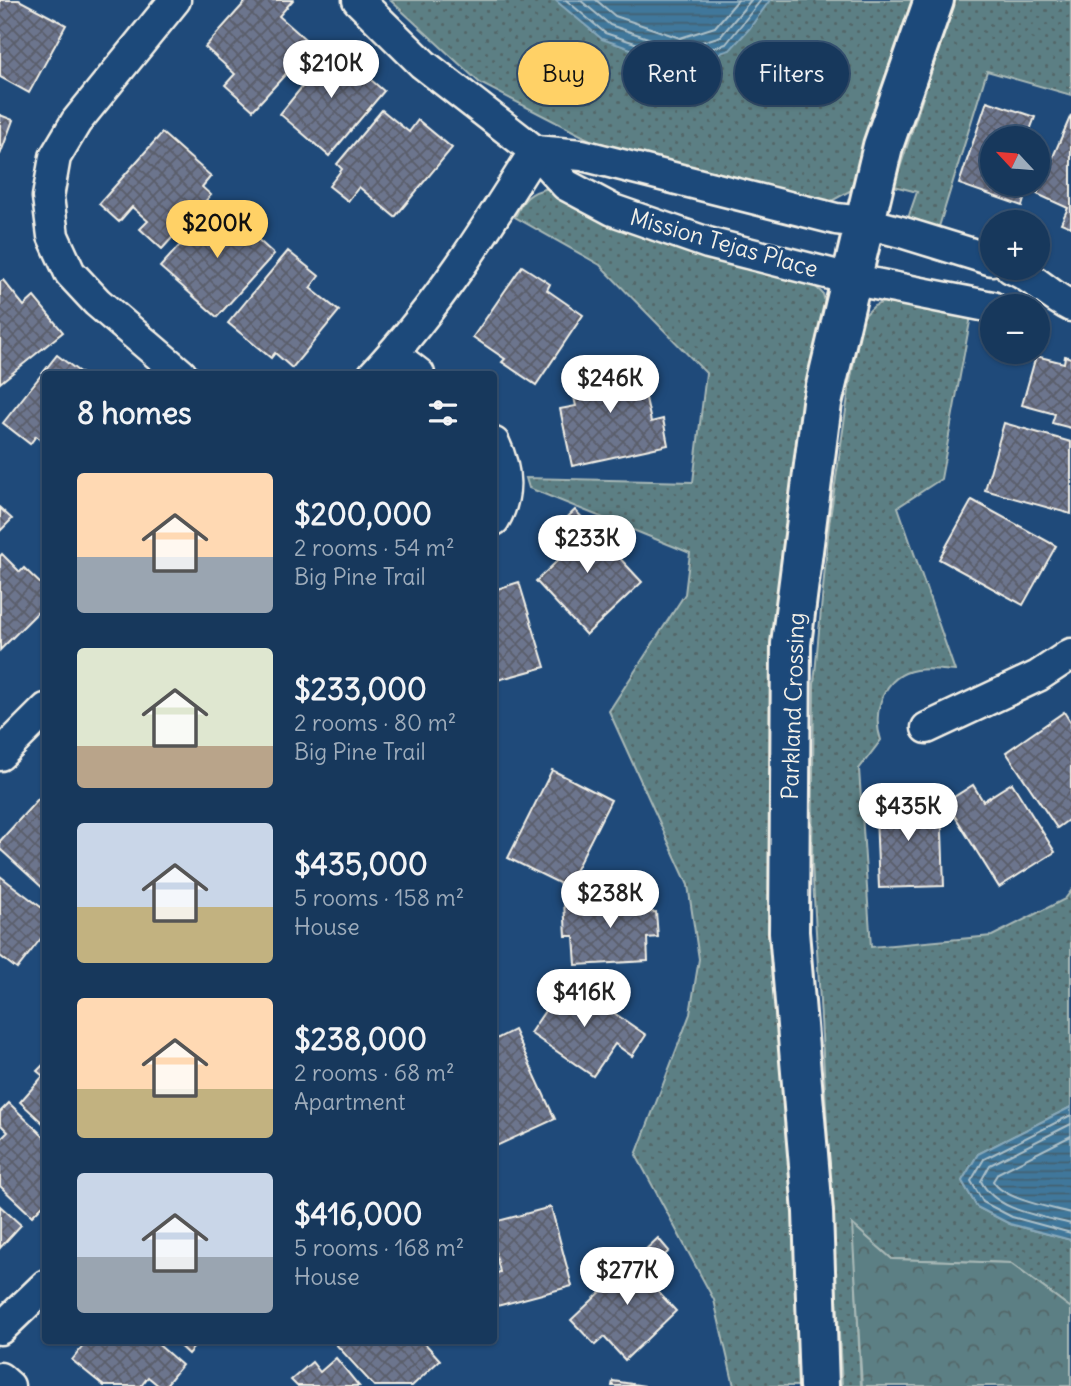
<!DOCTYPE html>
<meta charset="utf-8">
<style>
body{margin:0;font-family:Delius,sans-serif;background:#244365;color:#f1f3f6;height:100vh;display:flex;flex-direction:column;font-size:26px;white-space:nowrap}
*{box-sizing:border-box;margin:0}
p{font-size:23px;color:#9eacbb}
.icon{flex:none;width:38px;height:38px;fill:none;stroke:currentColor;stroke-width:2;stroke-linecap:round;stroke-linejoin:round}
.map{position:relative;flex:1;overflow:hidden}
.side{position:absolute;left:42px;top:371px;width:455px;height:973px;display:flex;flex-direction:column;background:#17385c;border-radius:7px;box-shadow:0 2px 5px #0004,0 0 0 2px #365272}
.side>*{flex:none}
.top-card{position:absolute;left:518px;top:42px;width:448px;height:63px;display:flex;gap:14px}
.needle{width:46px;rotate:296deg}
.controls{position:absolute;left:980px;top:126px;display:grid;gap:14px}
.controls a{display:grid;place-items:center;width:70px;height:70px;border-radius:50%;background:#17385c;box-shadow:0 2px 5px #0004,0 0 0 2px #365272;font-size:35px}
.price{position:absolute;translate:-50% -60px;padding:0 16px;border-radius:24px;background:#fff;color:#222;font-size:23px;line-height:46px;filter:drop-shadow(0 2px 4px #0008)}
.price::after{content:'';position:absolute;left:50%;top:42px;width:21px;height:16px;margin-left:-10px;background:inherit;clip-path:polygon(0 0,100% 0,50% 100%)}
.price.active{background:#ffd166;color:#111}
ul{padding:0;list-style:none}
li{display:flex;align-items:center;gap:21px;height:175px;padding:0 35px}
li span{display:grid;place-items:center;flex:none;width:196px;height:140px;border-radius:7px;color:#555}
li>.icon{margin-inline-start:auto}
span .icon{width:84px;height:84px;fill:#fffc;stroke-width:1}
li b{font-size:30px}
h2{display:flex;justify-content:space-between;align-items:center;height:84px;padding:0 35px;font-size:30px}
.tag{padding:0 24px;border-radius:32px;background:#17385c;box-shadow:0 2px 5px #0004,0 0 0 2px #365272;font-size:24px;line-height:63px}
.tag.active{background:#ffd166;color:#111}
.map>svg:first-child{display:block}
.grass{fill:url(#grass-dots);stroke:#a8b8b6;stroke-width:2}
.forest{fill:url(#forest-crowns);stroke:#a8b8b6;stroke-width:2}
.water{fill:url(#water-rules);stroke:#87a8ba;stroke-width:2}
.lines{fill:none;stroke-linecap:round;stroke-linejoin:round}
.shore{stroke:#acc0c9;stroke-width:2}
.building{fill:url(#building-cross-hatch);stroke:#f4f1e8;stroke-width:2}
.street-casing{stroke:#f4f1e8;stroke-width:35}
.secondary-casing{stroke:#f4f1e8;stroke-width:44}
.street{stroke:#1f4a7a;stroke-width:30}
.secondary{stroke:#1f4a7a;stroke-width:38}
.labels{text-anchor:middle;stroke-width:5;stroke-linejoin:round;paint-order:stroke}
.street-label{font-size:23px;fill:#f4f1e8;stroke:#1f4a7a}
</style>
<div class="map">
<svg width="1071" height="1386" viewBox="0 0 1071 1386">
<defs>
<pattern id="grass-dots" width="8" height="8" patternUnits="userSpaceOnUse" patternTransform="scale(1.75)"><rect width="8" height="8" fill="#5c7f84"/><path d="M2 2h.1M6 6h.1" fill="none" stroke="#536668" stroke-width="1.8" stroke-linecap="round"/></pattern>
<pattern id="forest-crowns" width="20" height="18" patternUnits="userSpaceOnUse" patternTransform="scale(1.75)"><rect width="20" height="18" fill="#5c7f84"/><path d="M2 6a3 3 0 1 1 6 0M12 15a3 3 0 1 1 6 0" fill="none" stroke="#536668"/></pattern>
<pattern id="water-rules" width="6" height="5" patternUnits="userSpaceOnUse" patternTransform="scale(1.75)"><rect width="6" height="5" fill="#3f779b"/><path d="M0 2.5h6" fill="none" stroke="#446070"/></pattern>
<pattern id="building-cross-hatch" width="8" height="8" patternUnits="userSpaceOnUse" patternTransform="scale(1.75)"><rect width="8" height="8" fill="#6c748d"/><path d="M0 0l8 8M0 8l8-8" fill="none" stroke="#5a5e6a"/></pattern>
</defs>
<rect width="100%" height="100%" fill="#1f4a7a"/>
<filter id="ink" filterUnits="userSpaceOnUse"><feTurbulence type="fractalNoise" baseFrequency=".0143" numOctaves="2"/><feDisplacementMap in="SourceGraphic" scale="14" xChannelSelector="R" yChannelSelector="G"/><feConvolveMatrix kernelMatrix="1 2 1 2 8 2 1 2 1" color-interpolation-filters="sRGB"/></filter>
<g filter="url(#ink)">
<!-- grass -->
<g class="grass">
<polygon points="390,0 918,0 857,187 828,203 600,145 480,83"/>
<polygon points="955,0 1071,0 1071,95 987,71 938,230 907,221 917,192 894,186"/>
<path d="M549 188 811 282 823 294 827 310 796 495 806 1386H734L714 1300 636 1155 690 1014 699 959 688 885 609 711 685 594 690 553 529 488 526 478 693 482 706 373 600 265 515 217C523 199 529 192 549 188Z"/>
<path d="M890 299 971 316 941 479 898 507 955 671C943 670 929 668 916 670 884 675 871 712 881 740L859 769 871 947 992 936 1065 899 1071 891V1107L978 1154 962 1181 977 1207 1010 1224 1071 1240V1308L1010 1263 892 1259 853 1225 861 1386H842L812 862 814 684 829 525 850 383 862 318 874 306Z"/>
</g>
<!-- forest -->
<polygon class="forest" points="852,1224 892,1259 1010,1263 1071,1308 1071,1386 862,1386"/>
<!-- water -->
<g class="water">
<polygon points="555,0 770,0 749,29 730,50 680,66 602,39"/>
<polygon points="1071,1107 1071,1240 1010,1224 977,1207 962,1181 978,1154"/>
</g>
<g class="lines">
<!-- shore -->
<g class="shore">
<polyline points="566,0 605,33 680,58 726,44 761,0"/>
<polyline points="580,0 610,25 680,49 721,36 751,0"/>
<polyline points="596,0 615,16 680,38 715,27 738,0"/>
<polyline points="1071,1115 984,1159 971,1181 983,1202 1012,1217 1071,1233"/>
<path d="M1071 1124 990 1165 981 1181C995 1211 1041 1216 1071 1224"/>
<path d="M1071 1136 998 1173 993 1181C1002 1199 1052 1208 1071 1213"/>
</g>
</g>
<!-- building -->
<g class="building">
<polygon points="0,0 19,0 66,25 29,93 0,77"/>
<polygon points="247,0 293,0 279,16 312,45 253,110 225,85 235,74 205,47"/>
<polygon points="328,43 384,91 329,156 280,114 315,71 308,66"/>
<polygon points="987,101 1035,117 1027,138 992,138 992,184 1029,184 1022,206 959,184"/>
<polygon points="382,110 409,132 418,120 452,148 395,217 359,187 348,201 329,186 342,169 337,164"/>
<polygon points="0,115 13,120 0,155"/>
<polygon points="1071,115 1071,227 1061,223 1068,208 1037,194"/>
<polygon points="162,133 211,176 202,187 211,195 162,249 140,229 148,221 132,207 119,222 99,204"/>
<polygon points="218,203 274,254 217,317 160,267"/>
<polygon points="288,251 319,276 310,288 339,311 292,368 275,353 271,358 228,323"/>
<polygon points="522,266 550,284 547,290 583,315 536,385 502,362 505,359 473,337"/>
<polygon points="3,280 24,306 34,297 63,332 0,383 0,282"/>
<polygon points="57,355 82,374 46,374 46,444 36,436 30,444 3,423"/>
<polygon points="1036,356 1064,363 1065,356 1071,358 1071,428 1052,423 1055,414 1022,405"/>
<polygon points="638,360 651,422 663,419 668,445 572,466 560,409 576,406 569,375"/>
<polygon points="1004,423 1071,442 1071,514 985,490"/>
<polygon points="972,500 1056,546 1023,605 939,559"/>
<polygon points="0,508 12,519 0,531"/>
<polygon points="575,510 642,582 586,635 536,581 568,551 551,533"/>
<polygon points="2,554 20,572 24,568 46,589 46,604 0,650 0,556"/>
<polygon points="519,582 545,667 494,681 494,590"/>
<polygon points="1064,712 1071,723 1071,818 1057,828 1006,752"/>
<polygon points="552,770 611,800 567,887 508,858"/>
<polygon points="1012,783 1055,852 999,887 946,802 973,785 983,801"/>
<polygon points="902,791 903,805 941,804 944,886 879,888 875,792"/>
<polygon points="39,798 46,804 46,891 0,849 0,841"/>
<polygon points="0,876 46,911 46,932 17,969 0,956"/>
<polygon points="639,897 640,913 656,912 658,937 647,938 648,961 576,965 574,936 566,936 564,902"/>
<polygon points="566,980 646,1035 632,1056 615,1044 593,1076 530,1033"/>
<polygon points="514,1030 555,1119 494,1147 494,1040"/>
<polygon points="46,1062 46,1126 20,1102 43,1076 37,1071"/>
<polygon points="9,1103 46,1139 46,1202 32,1216 0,1186 0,1140 8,1132 0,1124 0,1112"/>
<polygon points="0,1206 21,1225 0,1248"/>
<polygon points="551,1207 572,1286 497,1306 494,1293 494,1274 500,1272 494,1246 494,1222"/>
<polygon points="658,1238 669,1251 643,1276 676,1311 625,1360 604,1337 595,1345 571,1320"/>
<polygon points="88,1340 153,1340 182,1365 165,1386 159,1386 148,1377 141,1386 104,1386 72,1360"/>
<polygon points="173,1340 200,1340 188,1354"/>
<polygon points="332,1340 422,1340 440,1360 412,1386 374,1386"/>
<polygon points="336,1358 359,1386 297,1386 291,1380 312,1362 320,1372"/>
<polygon points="613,1381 645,1386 612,1386"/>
</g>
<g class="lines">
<defs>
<g id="street">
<polyline points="175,0 76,122 55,157 48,197 53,236 70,273 97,302 181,374"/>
<polyline points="358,0 423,64 535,151 566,185 613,210 708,243 850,279 992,307"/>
<polyline points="535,151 582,155 836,219 863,222 901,232 992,260"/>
<path d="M1011 268C1034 277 1049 296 1071 306"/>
<polyline points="393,354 419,374"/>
<path d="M374 374C437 307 486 229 535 151"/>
<path d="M494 443C506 468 509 495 494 520"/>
<polyline points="927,728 1038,676 1071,654"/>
<polyline points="0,755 46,709"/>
<polyline points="0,1329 46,1285"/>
<polyline points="0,1378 9,1386"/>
</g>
<polyline id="secondary" points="819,1386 813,1212 789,932 791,644 822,403 883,146 934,0"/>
</defs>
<!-- street casing -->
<use href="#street" class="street-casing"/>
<!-- secondary casing -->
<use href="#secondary" class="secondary-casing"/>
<!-- street -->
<use href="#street" class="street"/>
<!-- secondary -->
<use href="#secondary" class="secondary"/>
</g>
</g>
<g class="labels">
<!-- street labels -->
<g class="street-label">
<text transform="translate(724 243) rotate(16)" y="8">Mission Tejas Place</text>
<text transform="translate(793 706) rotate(-88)" y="8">Parkland Crossing</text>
</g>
</g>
</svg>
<div class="controls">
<a><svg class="needle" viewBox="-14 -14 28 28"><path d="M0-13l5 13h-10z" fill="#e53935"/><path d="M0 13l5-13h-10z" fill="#9eacbb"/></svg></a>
<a>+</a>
<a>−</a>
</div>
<b class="price" style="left:331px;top:100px">$210K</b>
<b class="price active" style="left:217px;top:260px">$200K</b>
<b class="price" style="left:610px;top:415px">$246K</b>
<b class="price" style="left:587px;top:575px">$233K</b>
<b class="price" style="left:908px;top:843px">$435K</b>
<b class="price" style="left:610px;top:930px">$238K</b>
<b class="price" style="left:584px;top:1029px">$416K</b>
<b class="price" style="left:627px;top:1307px">$277K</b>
<div class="top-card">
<a class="tag active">Buy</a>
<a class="tag">Rent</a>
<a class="tag">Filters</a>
</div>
<section class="side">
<h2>8 homes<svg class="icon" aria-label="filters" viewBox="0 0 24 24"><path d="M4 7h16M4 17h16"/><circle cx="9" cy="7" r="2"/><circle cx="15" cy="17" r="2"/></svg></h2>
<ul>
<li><span style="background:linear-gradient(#ffd9b3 60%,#9aa5b1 0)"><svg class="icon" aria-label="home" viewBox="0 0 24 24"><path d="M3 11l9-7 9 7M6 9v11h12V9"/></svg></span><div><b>$200,000</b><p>2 rooms · 54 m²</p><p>Big Pine Trail</p></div></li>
<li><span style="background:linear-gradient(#dfe7d0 70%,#b9a48a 0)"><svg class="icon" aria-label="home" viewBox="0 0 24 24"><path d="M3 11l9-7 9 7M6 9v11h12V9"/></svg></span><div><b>$233,000</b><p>2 rooms · 80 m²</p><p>Big Pine Trail</p></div></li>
<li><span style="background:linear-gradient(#c9d6e8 60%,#c2b280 0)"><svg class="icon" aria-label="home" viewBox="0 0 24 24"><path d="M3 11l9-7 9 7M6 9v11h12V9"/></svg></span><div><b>$435,000</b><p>5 rooms · 158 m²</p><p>House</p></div></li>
<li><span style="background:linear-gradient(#ffd9b3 65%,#c2b280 0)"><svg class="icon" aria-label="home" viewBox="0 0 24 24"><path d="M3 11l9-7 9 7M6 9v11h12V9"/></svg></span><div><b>$238,000</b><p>2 rooms · 68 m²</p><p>Apartment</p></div></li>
<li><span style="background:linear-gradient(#c9d6e8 60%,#9aa5b1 0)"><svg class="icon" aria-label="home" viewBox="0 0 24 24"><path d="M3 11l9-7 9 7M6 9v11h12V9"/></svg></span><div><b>$416,000</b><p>5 rooms · 168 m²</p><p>House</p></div></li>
</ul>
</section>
</div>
